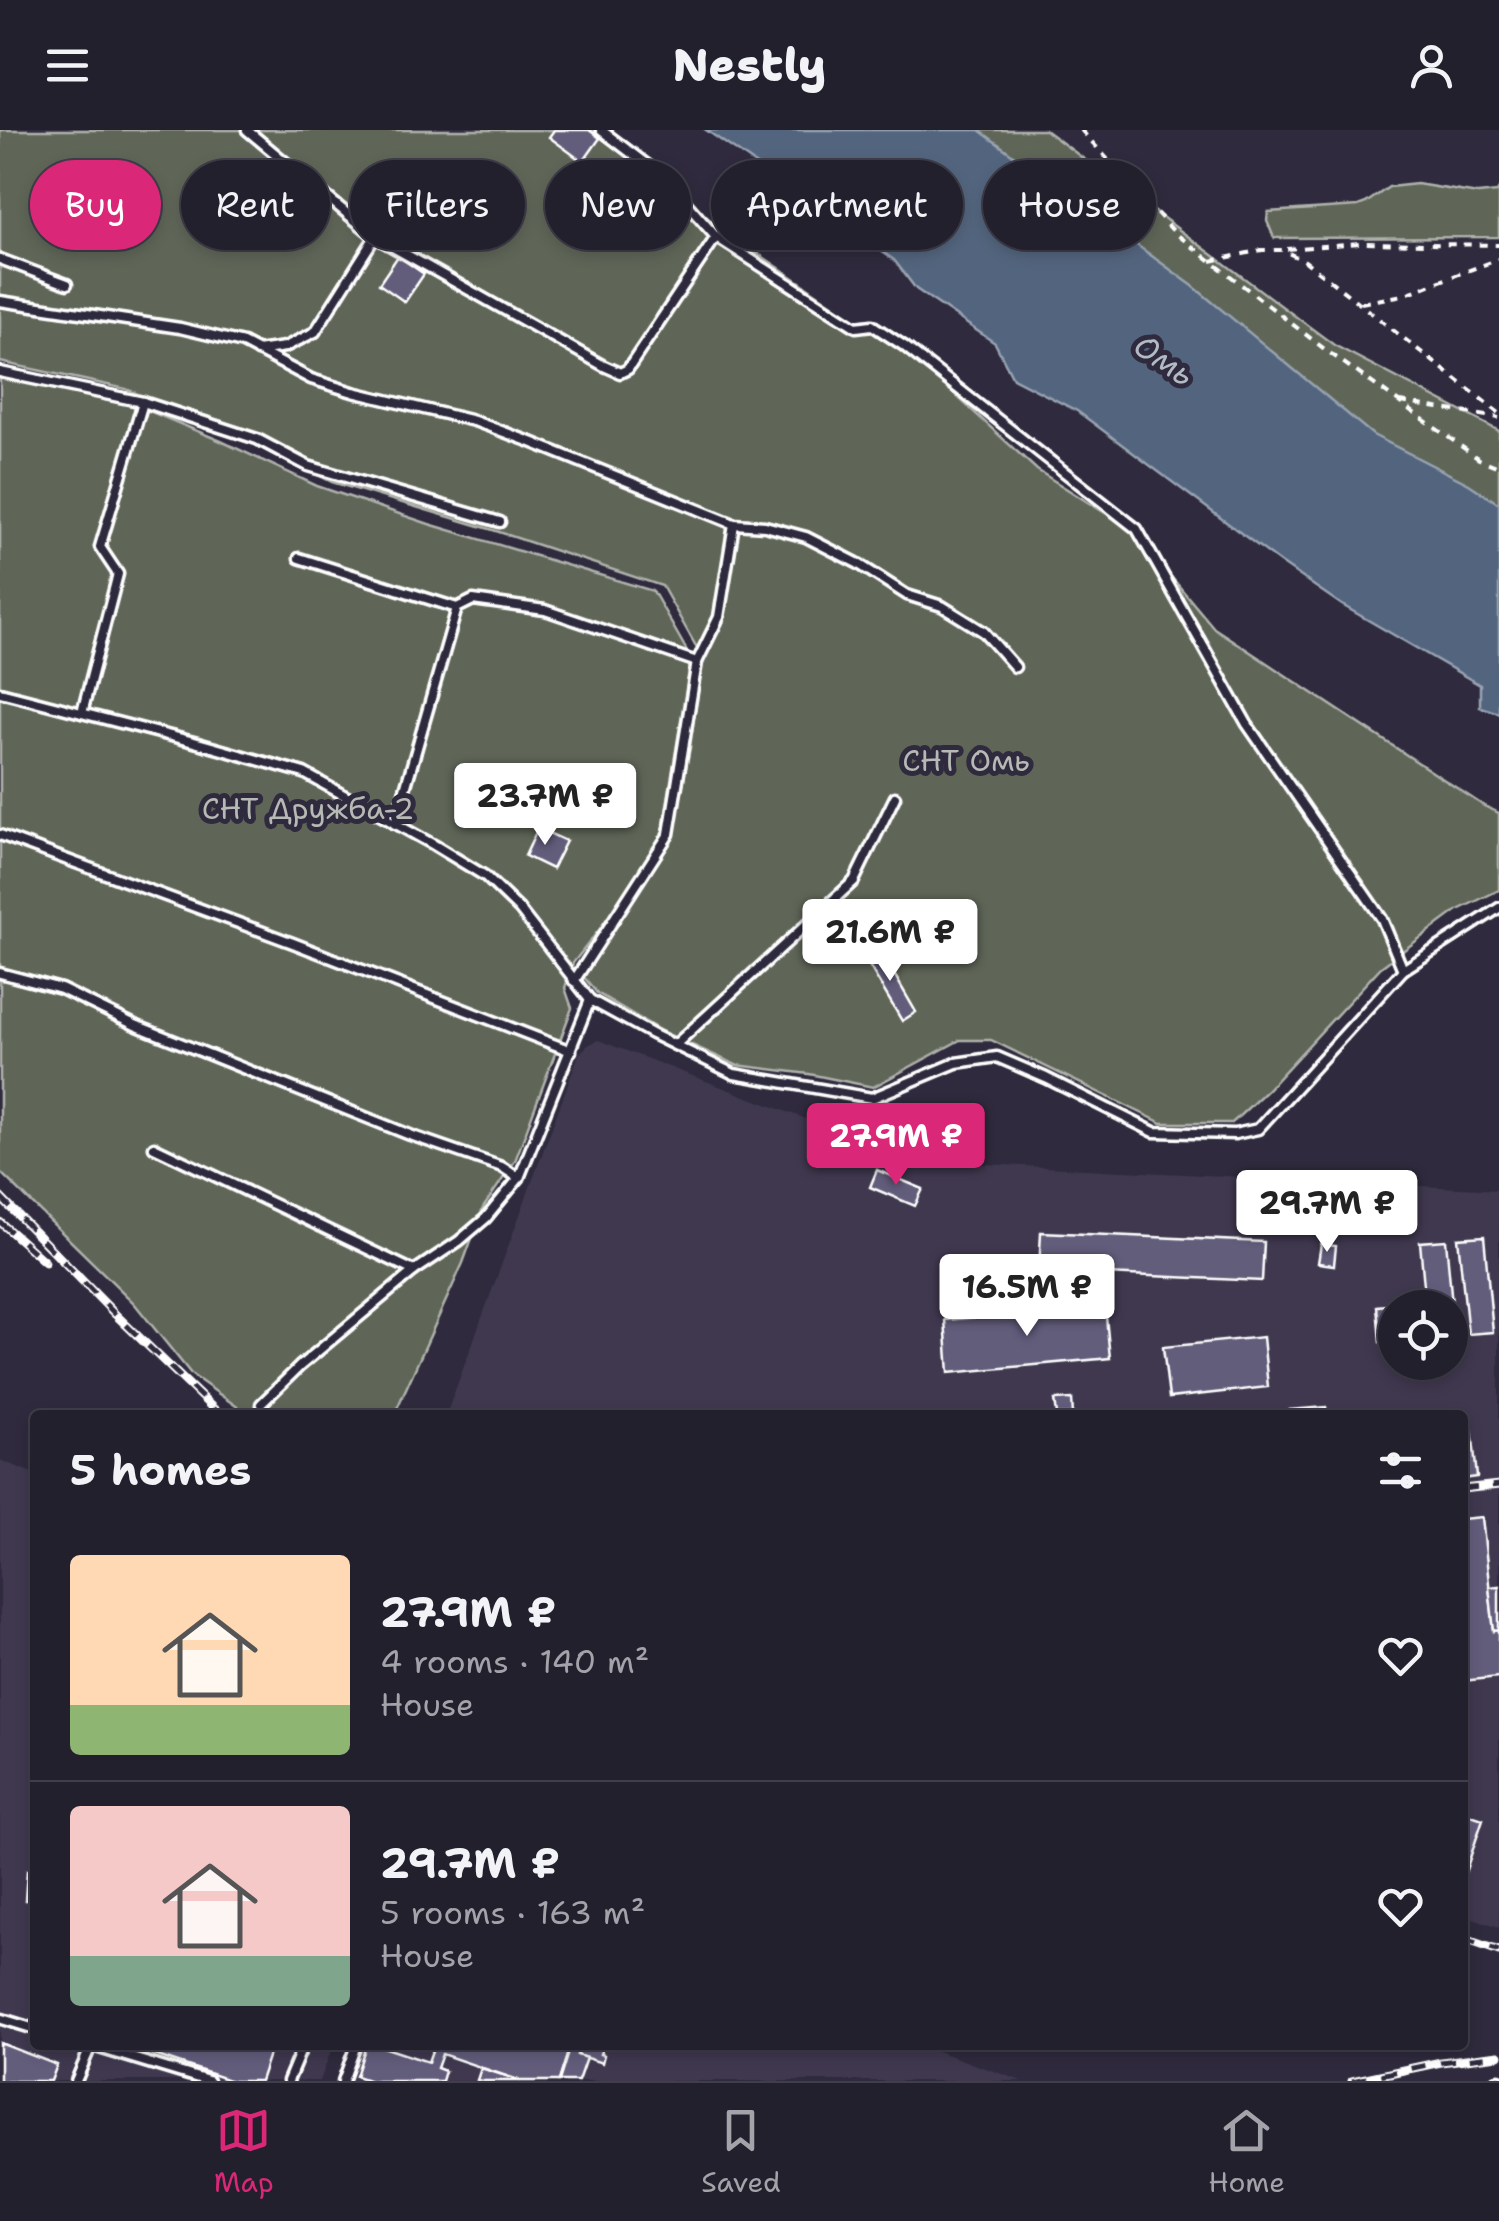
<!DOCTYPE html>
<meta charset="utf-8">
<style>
body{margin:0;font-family:"Shantell Sans",sans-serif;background:#2b2836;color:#f1f3f6;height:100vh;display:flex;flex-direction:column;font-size:38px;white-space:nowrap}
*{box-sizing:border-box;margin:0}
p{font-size:32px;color:#a3a3aa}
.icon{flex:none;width:55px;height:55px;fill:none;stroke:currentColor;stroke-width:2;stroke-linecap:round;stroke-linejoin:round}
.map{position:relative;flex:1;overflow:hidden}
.side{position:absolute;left:30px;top:1280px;width:1438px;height:640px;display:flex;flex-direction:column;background:#23202e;border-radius:10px;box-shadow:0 5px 15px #0003,0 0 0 2px #403e4a}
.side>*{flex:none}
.banner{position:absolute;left:30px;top:30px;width:1440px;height:90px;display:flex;gap:20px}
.controls{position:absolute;left:1378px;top:1160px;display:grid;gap:20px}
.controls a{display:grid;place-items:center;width:90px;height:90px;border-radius:50%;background:#23202e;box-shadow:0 5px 15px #0003,0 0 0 2px #403e4a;font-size:50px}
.price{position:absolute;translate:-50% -85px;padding:0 22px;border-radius:10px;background:#fff;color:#222;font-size:32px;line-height:65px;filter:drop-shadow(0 2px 5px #0008)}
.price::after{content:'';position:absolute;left:50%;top:60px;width:30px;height:22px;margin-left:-15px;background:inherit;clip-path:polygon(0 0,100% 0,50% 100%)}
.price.active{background:#db2777;color:#fff}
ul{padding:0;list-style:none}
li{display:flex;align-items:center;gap:30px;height:250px;padding:0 40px}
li+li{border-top:2px solid #403e4a}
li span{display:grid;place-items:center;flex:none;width:280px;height:200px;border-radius:10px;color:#555}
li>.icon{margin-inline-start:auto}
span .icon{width:120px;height:120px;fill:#fffc;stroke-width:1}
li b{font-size:42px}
h2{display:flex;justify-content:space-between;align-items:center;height:120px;padding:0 40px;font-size:42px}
.chip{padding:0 35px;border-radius:45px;background:#23202e;box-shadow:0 5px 15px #0003,0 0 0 2px #403e4a;font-size:35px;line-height:90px}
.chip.active{background:#db2777;color:#fff}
header{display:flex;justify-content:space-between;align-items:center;height:130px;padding:0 40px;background:#23202e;font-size:45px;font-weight:800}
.tab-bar{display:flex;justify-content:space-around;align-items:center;height:140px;border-top:2px solid #403e4a;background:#23202e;font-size:28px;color:#a3a3aa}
.tab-bar a{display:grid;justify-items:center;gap:5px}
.tab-bar .active{color:#db2777}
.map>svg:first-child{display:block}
.built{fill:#3f3950;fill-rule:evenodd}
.green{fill:#5f6659;stroke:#afb2ac;stroke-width:2.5}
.water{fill:#53657e;stroke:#98a3b2;stroke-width:2.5}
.building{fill:#645d7b;stroke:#fff;stroke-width:2.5}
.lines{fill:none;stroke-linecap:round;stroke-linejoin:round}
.lane-casing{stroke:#fff;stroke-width:15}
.path{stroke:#fff;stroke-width:4;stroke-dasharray:8 8;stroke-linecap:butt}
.lane{stroke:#2f2a3d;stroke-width:8}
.rail-casing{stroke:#fff;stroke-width:9}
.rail{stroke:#2f2a3d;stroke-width:5;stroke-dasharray:15;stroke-linecap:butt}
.labels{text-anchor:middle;stroke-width:10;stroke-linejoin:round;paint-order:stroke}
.park-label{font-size:30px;fill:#b7bab4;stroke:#2f2a3d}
.water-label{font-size:32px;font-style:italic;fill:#b2bac5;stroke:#2f2a3d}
</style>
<header><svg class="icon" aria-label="menu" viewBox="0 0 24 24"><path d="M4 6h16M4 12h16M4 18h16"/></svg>Nestly<svg class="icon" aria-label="person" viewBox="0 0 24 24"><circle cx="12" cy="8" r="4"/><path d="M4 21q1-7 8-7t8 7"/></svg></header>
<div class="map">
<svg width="1499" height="1951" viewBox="0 0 1499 1951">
<rect width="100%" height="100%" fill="#2f2a3d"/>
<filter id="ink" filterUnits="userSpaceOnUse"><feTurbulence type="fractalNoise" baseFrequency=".01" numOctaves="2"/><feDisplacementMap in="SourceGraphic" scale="20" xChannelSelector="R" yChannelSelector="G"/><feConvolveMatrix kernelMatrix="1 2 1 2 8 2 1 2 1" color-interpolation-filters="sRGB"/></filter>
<g filter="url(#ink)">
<!-- built -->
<g class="built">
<path d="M598 910 935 1038 946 1032 1499 1060V1797L1467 1786 1469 1779 1463 1776 1462 1285H446L579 924 588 915ZM1395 1178H1450V1232H1395Z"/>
<polygon points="0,1330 35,1344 35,1915 333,1915 320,1951 0,1951"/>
<polygon points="362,1915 920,1915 1022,1951 349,1951"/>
</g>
<!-- green -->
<g class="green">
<polygon points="0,0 592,0 732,106 924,236 1037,340 1132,400 1214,498 1484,676 1499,683 1499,760 1458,780 1381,837 1267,960 1232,993 1162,993 991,910 960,910 873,957 809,944 736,935 661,901 597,863 583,846 673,705 690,618 702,527 662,456 493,400 332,352 251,311 126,259 0,232"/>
<polygon points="957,0 1045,0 1334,215 1499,301 1499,392 1406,341"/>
<polygon points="1417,54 1478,64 1497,62 1499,59 1499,107 1274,108 1267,91 1268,82 1358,76 1366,73 1389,57"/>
<polygon points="0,248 118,268 221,311 317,356 429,394 653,461 691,528 662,706 628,763 573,833 565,858 572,878 515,1031 483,1078 463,1133 394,1285 249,1285 192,1245 134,1173 0,1042"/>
</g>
<!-- water -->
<polygon class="water" points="706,0 979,0 1193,156 1373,305 1469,354 1499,374 1499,583 1480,577 1480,555 1342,475 1281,433 1077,281 1013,248 995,213 916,159 894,130"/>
<!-- building -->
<g class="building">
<polygon points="554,0 589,0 600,8 583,32 549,7"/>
<polygon points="398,126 424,144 405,172 379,154"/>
<polygon points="538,698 566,711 552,739 525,726"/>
<polygon points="879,818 916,882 902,891 864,827"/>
<polygon points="877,1040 923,1059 915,1076 870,1057"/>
<polygon points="1041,1102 1264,1112 1262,1151 1039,1141"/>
<polygon points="1484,1106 1493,1202 1468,1204 1458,1108"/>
<polygon points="1446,1110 1455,1206 1450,1206 1450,1178 1426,1178 1420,1112"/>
<polygon points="1321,1114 1336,1116 1334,1135 1318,1133"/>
<polygon points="1398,1174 1398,1178 1395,1178 1395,1210 1380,1212 1377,1176"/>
<polygon points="1105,1176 1110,1228 949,1243 945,1190"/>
<polygon points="1263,1207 1268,1257 1169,1268 1163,1217"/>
<polygon points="1072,1269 1073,1285 1057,1285 1055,1270"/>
<polygon points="1326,1277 1327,1285 1291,1285 1290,1280"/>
<polygon points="1472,1300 1477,1347 1462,1349 1462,1301"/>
<polygon points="1482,1387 1494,1501 1499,1500 1499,1547 1462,1551 1462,1389"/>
<polygon points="1499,1456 1499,1500 1494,1501 1489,1457"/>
<polygon points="1462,1682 1483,1689 1462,1752"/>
<polygon points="27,1740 35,1741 35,1770 25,1770"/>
<polygon points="0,1913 57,1935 51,1951 0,1951"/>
<polygon points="125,1915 272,1915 260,1951 232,1951"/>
<polygon points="366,1915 377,1915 428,1932 434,1915 603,1915 600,1924 604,1925 602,1933 577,1925 579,1919 570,1916 559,1951 521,1951 442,1924 437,1938 445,1941 442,1951 371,1951 356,1946"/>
<polygon points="570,1916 579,1919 577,1925 586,1928 578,1951 559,1951"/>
<polygon points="481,1938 521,1951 482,1951 477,1950"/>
</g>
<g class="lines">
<defs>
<g id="lane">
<polyline points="601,0 663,47 716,107"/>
<polyline points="0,129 67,154"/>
<polyline points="0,171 180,198 243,213 311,249 353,262 474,291 531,312 734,394 765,396 806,407 857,433 907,465 942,476 984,502 1015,537"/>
<polyline points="257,221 285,217 315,202 375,107"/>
<polyline points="0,242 143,272 257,309 308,336 500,392"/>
<polyline points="299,428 457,478"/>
<polyline points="0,562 194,612 304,643 434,715 485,746 519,779 590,870 652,904 734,944 872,968 956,933 997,927 1046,948 1154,1002 1235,1004 1258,999 1403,840 1382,789 1247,594 1137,399 904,216 872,195 856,197 716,107 628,239 620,243 604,236 375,107 247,0"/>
<polyline points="82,583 118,444 100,417 143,272"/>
<polyline points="395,694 457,478 473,470 545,480 697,532"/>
<polyline points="0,705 293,813 571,921"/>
<polyline points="1403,840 1499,778"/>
<polyline points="0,843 61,859 135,895 410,1005 502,1037 519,1048"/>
<polyline points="574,851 669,704 697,532 719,487 734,394"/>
<polyline points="675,915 854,751 895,667"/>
<polyline points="154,1017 414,1141"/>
<polyline points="261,1274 300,1236 414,1141 459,1111 486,1088 519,1048 590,870"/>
<polyline points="2,1889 35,1899"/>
<polyline points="89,1915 208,1951"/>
<polyline points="76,1951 91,1916"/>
<polyline points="288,1951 303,1915"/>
<polyline points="343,1951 356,1915"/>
<polyline points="1495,1951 1499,1950"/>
</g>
</defs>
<!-- lane casing -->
<use href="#lane" class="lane-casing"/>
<!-- path -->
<g class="path">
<polyline points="1081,0 1175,103 1327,221 1479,329 1499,337"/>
<polyline points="1287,119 1359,113 1499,115"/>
<polyline points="1211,131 1262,120 1282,120 1305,131 1499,283"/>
<polyline points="1361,173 1403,165 1499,129"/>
<polyline points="1400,272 1499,288"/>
</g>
<!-- lane -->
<use href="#lane" class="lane"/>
<defs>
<g id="rail">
<polyline points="0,1067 116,1185 220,1285"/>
<polyline points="0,1092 45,1132"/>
<polyline points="1462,1359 1499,1355"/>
<polyline points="1462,1808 1499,1821"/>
<polyline points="1352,1951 1441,1932 1499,1925"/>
</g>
</defs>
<!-- rail casing -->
<use href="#rail" class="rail-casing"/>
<!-- rail -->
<use href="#rail" class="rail"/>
</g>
</g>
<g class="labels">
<!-- park labels -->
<g class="park-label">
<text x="966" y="641">СНТ Омь</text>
<text x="308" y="689">СНТ Дружба-2</text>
</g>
<!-- water labels -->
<g class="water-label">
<text transform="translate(1164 230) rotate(35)" y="11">Омь</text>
</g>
</g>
</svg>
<div class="controls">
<a><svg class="icon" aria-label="locate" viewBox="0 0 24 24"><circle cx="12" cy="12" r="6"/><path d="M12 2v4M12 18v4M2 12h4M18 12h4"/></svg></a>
</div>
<b class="price" style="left:545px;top:718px">23.7M ₽</b>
<b class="price" style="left:890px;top:854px">21.6M ₽</b>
<b class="price active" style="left:896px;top:1058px">27.9M ₽</b>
<b class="price" style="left:1327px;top:1125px">29.7M ₽</b>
<b class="price" style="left:1027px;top:1209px">16.5M ₽</b>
<div class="banner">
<a class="chip active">Buy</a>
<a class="chip">Rent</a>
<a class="chip">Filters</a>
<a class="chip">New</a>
<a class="chip">Apartment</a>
<a class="chip">House</a>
</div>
<section class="side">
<h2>5 homes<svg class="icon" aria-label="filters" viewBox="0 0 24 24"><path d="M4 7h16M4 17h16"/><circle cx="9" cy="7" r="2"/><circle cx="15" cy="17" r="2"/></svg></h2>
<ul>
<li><span style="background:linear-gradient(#ffd9b3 75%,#8fb573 0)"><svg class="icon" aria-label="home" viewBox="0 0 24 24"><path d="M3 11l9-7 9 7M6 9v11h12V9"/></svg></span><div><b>27.9M ₽</b><p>4 rooms · 140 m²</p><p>House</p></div><svg class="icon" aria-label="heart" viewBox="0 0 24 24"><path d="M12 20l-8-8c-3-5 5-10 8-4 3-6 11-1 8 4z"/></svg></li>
<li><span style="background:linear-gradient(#f6c9c9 75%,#7fa58c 0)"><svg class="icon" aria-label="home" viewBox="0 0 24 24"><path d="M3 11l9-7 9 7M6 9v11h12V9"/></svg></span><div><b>29.7M ₽</b><p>5 rooms · 163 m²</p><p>House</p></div><svg class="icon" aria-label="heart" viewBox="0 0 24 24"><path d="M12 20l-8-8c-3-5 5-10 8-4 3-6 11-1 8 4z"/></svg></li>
</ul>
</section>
</div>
<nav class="tab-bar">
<a class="active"><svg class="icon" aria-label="map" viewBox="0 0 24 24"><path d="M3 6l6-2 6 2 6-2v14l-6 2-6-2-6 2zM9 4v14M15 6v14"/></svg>Map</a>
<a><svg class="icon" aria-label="saved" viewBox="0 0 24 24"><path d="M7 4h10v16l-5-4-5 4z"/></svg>Saved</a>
<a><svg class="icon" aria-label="home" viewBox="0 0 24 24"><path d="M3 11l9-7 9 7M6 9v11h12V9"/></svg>Home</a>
</nav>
